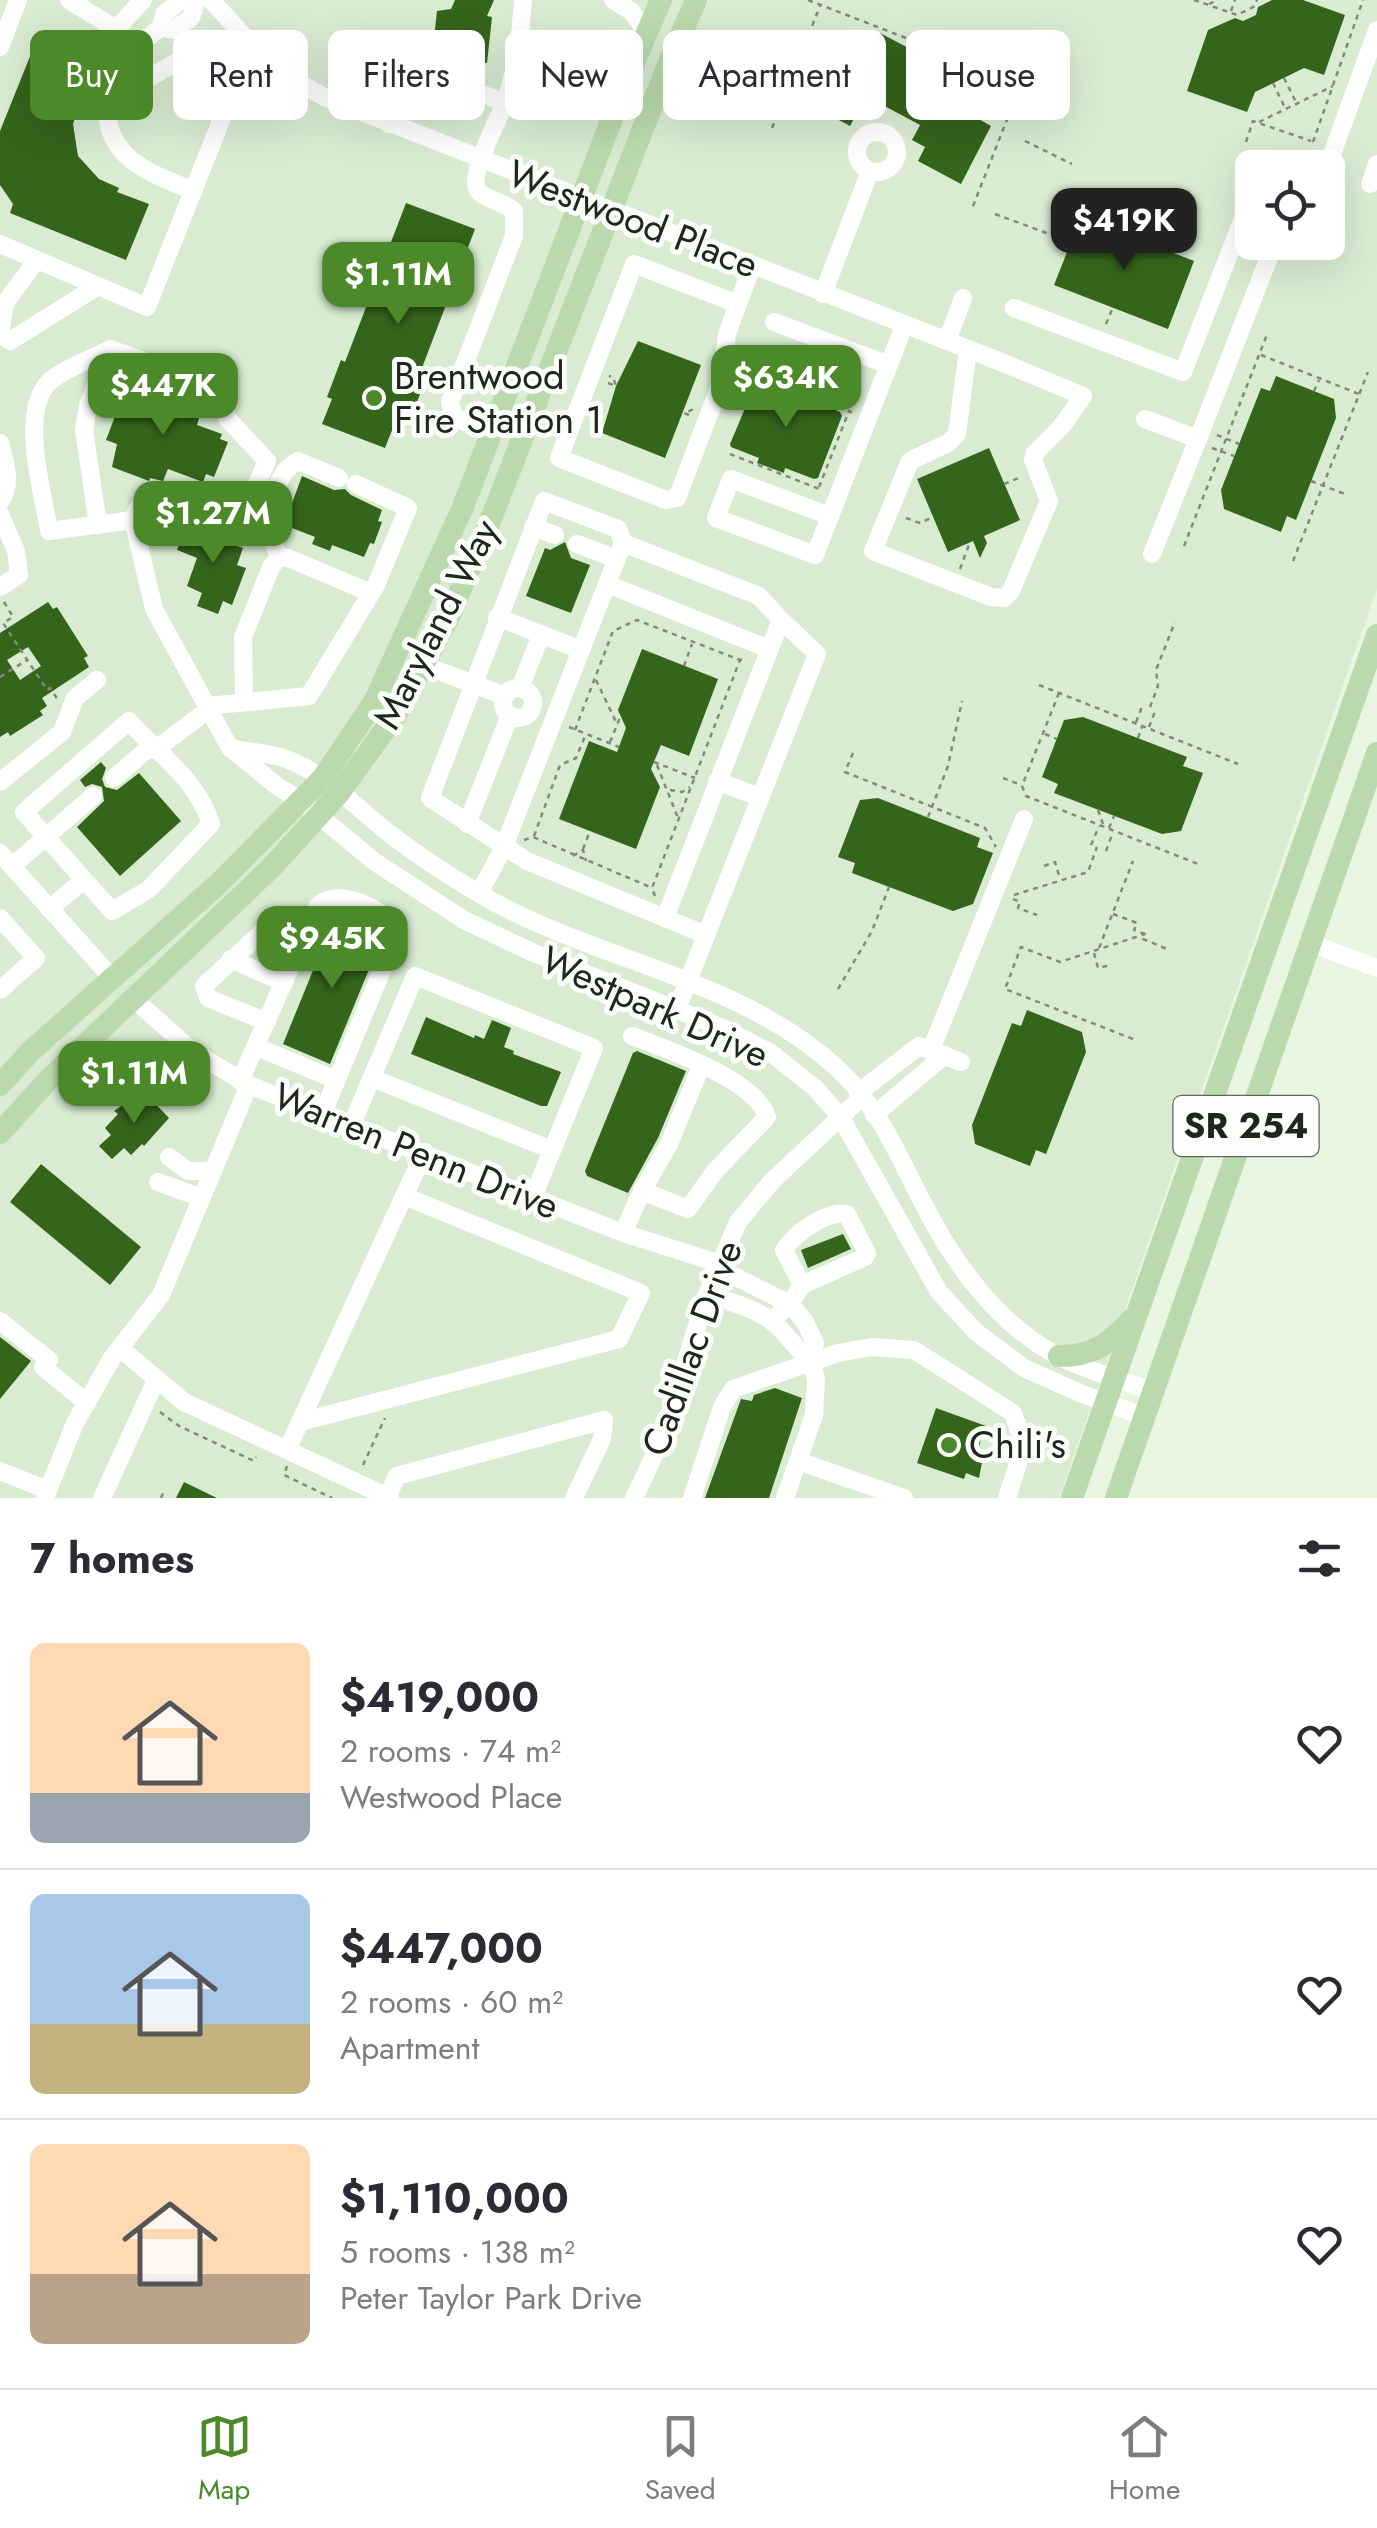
<!DOCTYPE html>
<meta charset="utf-8">
<style>
body{margin:0;font-family:Jost,sans-serif;background:#f7f7f7;color:#2b2b33;height:100vh;display:flex;flex-direction:column;font-size:38px;white-space:nowrap}
*{box-sizing:border-box;margin:0}
p{font-size:32px;color:#7c7c81}
.icon{flex:none;width:55px;height:55px;fill:none;stroke:currentColor;stroke-width:2;stroke-linecap:round;stroke-linejoin:round}
.map{position:relative;height:1498px;overflow:hidden}
.details{display:flex;flex-direction:column;background:#fff;flex:1}
.details>*{flex:none}
.top-card{position:absolute;left:30px;top:30px;width:1318px;height:90px;display:flex;gap:20px}
.controls{position:absolute;left:1235px;top:150px;display:grid;gap:20px}
.controls a{display:grid;place-items:center;width:110px;height:110px;border-radius:15px;background:#fff;box-shadow:0 10px 40px #0002;font-size:50px}
.price{position:absolute;translate:-50% -85px;padding:0 22px;border-radius:20px;background:#4b8929;color:#fff;font-size:32px;line-height:65px;filter:drop-shadow(0 2px 5px #0008)}
.price::after{content:'';position:absolute;left:50%;top:60px;width:30px;height:22px;margin-left:-15px;background:inherit;clip-path:polygon(0 0,100% 0,50% 100%)}
.price.current{background:#222;color:#fff}
ul{padding:0;list-style:none}
li{display:flex;align-items:center;gap:30px;height:250px;padding:0 30px}
li+li{border-top:2px solid #e1e1e2}
li span{display:grid;place-items:center;flex:none;width:280px;height:200px;border-radius:15px;color:#555}
li>.icon{margin-inline-start:auto}
span .icon{width:120px;height:120px;fill:#fffc;stroke-width:1}
li b{font-size:42px}
h2{display:flex;justify-content:space-between;align-items:center;height:120px;padding:0 30px;font-size:42px}
.chip{padding:0 35px;border-radius:15px;background:#fff;box-shadow:0 10px 40px #0002;font-size:35px;line-height:90px}
.chip.current{background:#4b8929;color:#fff}
.dock{display:flex;justify-content:space-around;align-items:center;height:140px;border-top:2px solid #e1e1e2;background:#fff;font-size:28px;color:#7c7c81}
.dock a{display:grid;justify-items:center;gap:5px}
.dock .current{color:#4b8929}
.map>svg:first-child{display:block}
.built{fill:#d9ecd2;fill-rule:evenodd}
.building{fill:#35641b;fill-rule:evenodd}
.lines{fill:none;stroke-linecap:round;stroke-linejoin:round}
.path{stroke:#818a7d;stroke-width:2.5;stroke-dasharray:5 5;stroke-linecap:butt}
.minor{stroke:#fff;stroke-width:18}
.major{stroke:#badaad;stroke-width:22}
.poi-dot{fill:#4b8929;stroke:#fbfefa;stroke-width:4}
.labels{text-anchor:middle;stroke-width:10;stroke-linejoin:round;paint-order:stroke}
.shield{fill:#fbfefa;stroke:#626660;stroke-width:2.5}
.shield-label{font-size:35px;font-weight:bold;fill:#20251e}
.street-label{font-size:38px;fill:#20251e;stroke:#fbfefa}
.poi-label{font-size:38px;fill:#20251e;stroke:#fbfefa;text-anchor:start}
</style>
<div class="map">
<svg width="1377" height="1498" viewBox="0 0 1377 1498">
<rect width="100%" height="100%" fill="#e7f5e1"/>
<!-- built -->
<path class="built" d="M0 0H1377V588L1059 1498H0ZM1252 168H1328V242H1252Z"/>
<!-- building -->
<g class="building">
<polygon points="455,0 494,0 487,16 492,17 487,63 478,62 478,66 440,61 441,58 432,57 437,11 451,9"/>
<polygon points="1272,0 1303,0 1345,15 1324,75 1304,68 1255,92 1247,112 1187,91 1208,30 1235,18 1243,21 1256,15 1258,7"/>
<polygon points="880,33 977,84 970,97 984,105 977,118 991,126 961,184 918,161 925,147 912,140 920,125 879,103 871,118 858,111 850,126 807,103 837,45 851,52 858,39 873,46"/>
<polygon points="35,44 91,66 78,98 81,99 73,124 78,156 99,179 119,188 117,192 149,204 126,260 10,213 13,204 0,185 0,131"/>
<polygon points="406,203 475,229 420,373 427,376 412,415 400,410 385,448 322,424 332,399 327,397 341,360 345,362"/>
<polygon points="1081,217 1194,261 1168,329 1054,285"/>
<polygon points="638,341 701,365 665,458 602,433 616,386"/>
<polygon points="1276,376 1334,399 1336,418 1296,520 1287,516 1281,532 1224,509 1221,490 1261,388 1270,391"/>
<polygon points="757,380 785,391 786,387 840,412 842,416 818,478 814,479 785,468 784,473 757,463 759,458 731,447 730,444"/>
<polygon points="146,383 181,397 178,404 200,415 197,425 222,434 220,439 228,442 214,477 206,474 203,482 168,469 163,481 150,478 149,481 112,467 117,444 106,440 122,398 133,402 138,389 143,390"/>
<polygon points="989,448 1020,520 984,536 987,543 980,558 973,541 948,552 917,479"/>
<polygon points="302,476 334,490 345,489 351,495 382,510 378,521 382,522 374,544 370,543 364,557 332,545 330,551 312,544 315,537 284,525"/>
<polygon points="187,523 222,536 224,532 238,537 234,545 243,548 237,565 246,568 232,605 223,601 218,614 197,606 202,593 187,586 197,558 177,550"/>
<polygon points="565,542 571,558 590,565 571,613 526,596 545,548 550,550"/>
<path d="M48 602 53 609 57 607 88 656 84 658 89 667 42 698 47 706 40 711 43 715 10 736 8 732 0 737V633ZM28 647 41 666 20 680 7 660Z"/>
<polygon points="642,649 718,679 689,756 661,745 651,769 660,787 636,849 559,819 589,741 617,752 626,728 618,710"/>
<polygon points="1083,717 1187,757 1183,766 1203,773 1181,831 1162,834 1054,793 1058,784 1042,777 1064,720"/>
<polygon points="101,762 106,768 102,779 105,787 117,790 139,773 181,821 120,876 77,827 104,801 102,787 92,784 85,787 80,780"/>
<polygon points="878,798 980,838 977,847 993,853 973,904 953,911 852,873 855,863 838,857 860,800"/>
<polygon points="334,919 382,938 330,1064 283,1044"/>
<polygon points="1027,1010 1082,1032 1086,1052 1046,1154 1036,1150 1030,1166 975,1144 972,1125 1012,1023 1021,1026"/>
<polygon points="426,1017 474,1038 475,1035 484,1039 492,1020 511,1028 504,1047 514,1051 513,1054 561,1072 547,1106 541,1106 411,1054"/>
<polygon points="637,1051 686,1071 658,1138 628,1193 587,1176 585,1171 633,1053"/>
<polygon points="143,1091 169,1118 144,1146 142,1144 131,1155 124,1148 112,1159 99,1146 111,1135 105,1128 118,1114 114,1111"/>
<polygon points="41,1164 141,1247 110,1285 10,1202"/>
<polygon points="843,1234 851,1249 808,1268 801,1250"/>
<polygon points="0,1337 31,1361 0,1399"/>
<polygon points="775,1388 802,1398 769,1498 705,1498 741,1399 752,1401 754,1395"/>
<polygon points="936,1408 986,1426 978,1449 984,1452 979,1478 966,1473 964,1479 917,1463"/>
<polygon points="184,1482 217,1498 176,1498"/>
</g>
<g class="lines">
<!-- path -->
<g class="path">
<polyline points="808,0 1022,83 1052,71"/>
<polyline points="1194,0 1237,15 1255,6 1257,0"/>
<polyline points="1209,4 1217,0"/>
<polyline points="1231,11 1235,0"/>
<polyline points="776,52 798,61 825,54 831,58"/>
<polyline points="953,71 966,37"/>
<polyline points="1284,78 1296,102"/>
<polyline points="1273,83 1285,108"/>
<polyline points="1259,122 1333,86"/>
<polyline points="772,128 820,6"/>
<polyline points="1025,141 1072,164"/>
<polyline points="1246,142 1253,121 1311,141"/>
<polyline points="1313,142 1363,0"/>
<polyline points="973,206 1021,84"/>
<polyline points="995,214 1071,242"/>
<polyline points="1138,239 1148,210"/>
<polyline points="1106,324 1113,307"/>
<polyline points="1261,355 1359,394"/>
<polyline points="608,383 616,386 613,377 609,376"/>
<polyline points="1314,391 1319,380"/>
<polyline points="799,392 813,356"/>
<polyline points="689,415 684,413 694,409"/>
<polyline points="1217,435 1239,444"/>
<polyline points="1212,448 1234,456"/>
<polyline points="730,454 822,490"/>
<polyline points="1311,481 1345,494"/>
<polyline points="1004,484 1021,477"/>
<polyline points="819,487 849,411 854,414"/>
<polyline points="906,518 920,523 933,517"/>
<polyline points="1184,546 1268,332"/>
<polyline points="1293,561 1368,372"/>
<polyline points="960,569 970,542"/>
<polyline points="4,602 13,617 3,623 47,690 50,688 58,700"/>
<polyline points="684,666 692,644"/>
<polyline points="0,677 27,660"/>
<polyline points="596,680 617,724"/>
<polyline points="1039,685 1238,764"/>
<polyline points="1059,693 1022,786 1026,796 1198,864"/>
<polyline points="1150,707 1158,686 1156,670 1175,622"/>
<polyline points="1136,722 1143,704"/>
<polyline points="569,727 619,747"/>
<polyline points="1149,727 1156,709"/>
<polyline points="575,730 613,631 637,620 740,660 745,658"/>
<polyline points="1045,734 1057,739"/>
<polyline points="1138,738 1142,727"/>
<polyline points="610,742 621,715"/>
<polyline points="853,753 845,772 985,828 996,847"/>
<polyline points="654,762 695,778"/>
<polyline points="657,765 678,818"/>
<polyline points="1003,778 1021,785"/>
<polyline points="670,790 682,792 690,787"/>
<polyline points="1098,810 1104,827"/>
<polyline points="928,817 948,766 962,701"/>
<polyline points="1109,828 1114,816"/>
<polyline points="534,836 560,765 576,758 586,734"/>
<polyline points="524,840 533,837 650,887"/>
<polyline points="1091,845 1099,826"/>
<polyline points="583,849 590,831"/>
<polyline points="1106,851 1113,832"/>
<polyline points="573,856 583,850 586,861"/>
<polyline points="1044,866 1055,862 1060,879"/>
<polyline points="1014,895 1088,872 1097,847"/>
<polyline points="655,896 652,888 740,660"/>
<polyline points="1013,899 1020,902 1018,908 1037,915"/>
<polyline points="1113,914 1137,923 1134,930 1145,934 1143,939 1167,949"/>
<polyline points="1099,948 1133,861"/>
<polyline points="1094,953 1098,968 1111,965"/>
<polyline points="838,989 872,931 889,887"/>
<polyline points="1133,1039 1005,989 1021,947 1060,962 1145,934"/>
<polyline points="160,1412 179,1426 254,1461 256,1457"/>
<polyline points="363,1465 385,1418"/>
<polyline points="287,1466 284,1475 332,1498"/>
<polyline points="161,1498 163,1493"/>
</g>
<!-- minor -->
<g class="minor">
<polyline points="69,0 116,29"/>
<polyline points="181,0 164,14 161,27 173,30 191,18 197,0"/>
<polyline points="211,0 272,67 324,97 996,360 1083,396 1062,426 1034,454 1033,460 1049,501 1011,591 1004,598 991,597 873,551 910,461 948,443 957,434 968,349"/>
<polyline points="613,0 631,11 647,33"/>
<path d="M161 27C144 41 119 58 111 79 108 85 109 95 108 103 102 157 151 174 194 191"/>
<polyline points="0,47 18,0"/>
<polyline points="505,103 518,58 523,0"/>
<path d="M389 124 404 92 411 87 485 95 505 103C499 118 466 179 479 192 487 200 504 202 514 211V236L450 402 454 417 490 433"/>
<circle cx="877" cy="152" r="20"/>
<polyline points="1327,168 1377,30"/>
<polyline points="1370,184 1377,164"/>
<polyline points="0,244 147,307 228,103 192,53 149,78 116,29 143,0"/>
<polyline points="37,260 5,303 0,334 10,341 98,286"/>
<polyline points="823,294 870,171"/>
<polyline points="738,304 634,264 559,458 666,500 677,498 721,383 727,334 752,266"/>
<polyline points="1014,308 1183,372 1250,201"/>
<polyline points="774,322 889,365"/>
<polyline points="947,341 963,298"/>
<polyline points="1145,419 1198,439 1275,242"/>
<path d="M0 443C5 462 13 484 0 502"/>
<polyline points="0,514 16,551 19,575 0,587"/>
<polyline points="830,516 731,479 716,518 815,555 904,326"/>
<path d="M133 520C151 463 210 517 248 504L267 461 227 418 221 389 110 349C94 358 58 371 47 384 20 416 43 493 49 531L133 520 154 609 230 748 277 786 300 800 375 862 464 920 534 953 723 1028 771 1053 815 1088 840 1116 939 1292 976 1332 1024 1368 1080 1393 1145 1417"/>
<polyline points="98,525 84,430 88,405 110,349"/>
<polyline points="533,527 555,535"/>
<polyline points="623,543 759,596 781,620 665,918"/>
<polyline points="577,544 617,559"/>
<polyline points="1152,554 1198,439"/>
<polyline points="279,557 288,558 371,593"/>
<polyline points="607,584 769,649"/>
<polyline points="497,617 581,650"/>
<polyline points="423,665 505,696"/>
<polyline points="520,688 541,635"/>
<circle cx="518" cy="703" r="15"/>
<path d="M244 700 243 637 271 567 279 557 265 521C272 501 278 469 298 461L339 478"/>
<polyline points="207,706 309,696 376,585 408,508 356,484"/>
<path d="M234 749C251 752 270 753 286 759 327 774 356 808 390 834 417 855 448 875 478 893 592 961 737 976 837 1068 877 1104 898 1155 922 1201 952 1261 994 1320 1054 1354 1084 1370 1121 1380 1153 1392"/>
<polyline points="155,750 209,709"/>
<polyline points="114,778 151,746"/>
<polyline points="717,781 759,797"/>
<polyline points="0,782 62,732 75,698 97,680"/>
<polyline points="467,824 510,715"/>
<polyline points="0,853 112,978"/>
<path d="M12 866 46 837 112 911 148 890 211 824C197 779 158 754 129 721L24 812 46 837 93 796"/>
<polyline points="479,893 503,849 623,543 618,529 544,501 430,798 527,861 706,935"/>
<polyline points="49,909 84,880"/>
<polyline points="0,918 36,958 0,990"/>
<polyline points="1310,943 1377,968"/>
<polyline points="231,959 284,983"/>
<polyline points="135,1000 192,1051 249,1085 623,1233 718,1263"/>
<polyline points="677,1009 817,654 781,620"/>
<polyline points="267,1022 208,998 204,986 263,931 300,946"/>
<polyline points="257,1047 336,1080"/>
<polyline points="931,1050 1024,819"/>
<polyline points="372,1078 552,1150"/>
<path d="M240 1081 317 907C338 885 381 909 399 929L323 1113"/>
<polyline points="858,1093 919,1046 961,1062"/>
<polyline points="874,1115 945,1055"/>
<polyline points="352,1124 415,976 594,1048 533,1197"/>
<polyline points="169,1157 188,1171 213,1171"/>
<polyline points="158,1182 202,1198"/>
<polyline points="642,1191 669,1144 702,1064"/>
<path d="M623 1233 642 1191 688 1209 715 1171 767 1117C756 1080 666 1049 632 1036"/>
<polyline points="716,1267 790,1304 805,1322 815,1343 811,1360 816,1380 814,1415 785,1498"/>
<path d="M707 1294C727 1301 751 1307 769 1319 786 1331 794 1349 811 1360"/>
<polyline points="0,1321 49,1360"/>
<path d="M771 1321 790 1304 802 1285 865 1257 867 1253 847 1214C827 1210 795 1233 784 1250L802 1285"/>
<polyline points="120,1348 184,1402 287,1450 300,1422 619,1339 641,1293 404,1196 425,1152"/>
<polyline points="43,1367 87,1403"/>
<polyline points="300,1422 404,1196"/>
<polyline points="287,1450 390,1498"/>
<polyline points="798,1461 904,1498"/>
<polyline points="0,1471 48,1490"/>
<polyline points="387,1497 397,1476 604,1420 602,1439 574,1498"/>
<polyline points="45,1498 75,1423 112,1358 161,1295 249,1085"/>
<polyline points="102,1498 156,1380"/>
<polyline points="634,1498 661,1441 707,1294 738,1222 772,1181 861,1098"/>
<polyline points="692,1498 722,1407 733,1389 838,1353 871,1347 914,1350 1013,1413 1024,1445 1007,1498"/>
</g>
<!-- major -->
<g class="major">
<polyline points="0,1085 31,1051 218,884 323,778 374,702 463,507 628,77 661,0"/>
<polyline points="0,1133 49,1079 271,868 339,793 397,713 448,619 491,519 669,62 696,0"/>
<path d="M1059 1356C1093 1356 1109 1344 1131 1320"/>
<polyline points="1072,1498 1377,635"/>
<polyline points="1116,1498 1377,753"/>
</g>
</g>
<!-- markers -->
<g class="poi-dot">
<circle cx="374" cy="398" r="10"/>
<circle cx="949" cy="1445" r="10"/>
</g>
<g class="labels">
<!-- shield labels -->
<rect class="shield" x="1173.5" y="1096" width="145" height="60" rx="8"/>
<g class="shield-label">
<text x="1246" y="1138">SR 254</text>
</g>
<!-- street labels -->
<g class="street-label">
<text transform="translate(633 219) rotate(21)" y="13">Westwood Place</text>
<text transform="translate(436 624) rotate(-63)" y="13">Maryland Way</text>
<text transform="translate(655 1007) rotate(24)" y="13">Westpark Drive</text>
<text transform="translate(416 1151) rotate(22)" y="13">Warren Penn Drive</text>
<text transform="translate(692 1348) rotate(-70)" y="13">Cadillac Drive</text>
</g>
<!-- poi labels -->
<g class="poi-label">
<text x="394" y="389">Brentwood<tspan x="394" dy="44">Fire Station 1</tspan></text>
<text x="969" y="1458">Chili's</text>
</g>
</g>
</svg>
<div class="controls">
<a><svg class="icon" aria-label="locate" viewBox="0 0 24 24"><circle cx="12" cy="12" r="6"/><path d="M12 2v4M12 18v4M2 12h4M18 12h4"/></svg></a>
</div>
<b class="price current" style="left:1124px;top:273px">$419K</b>
<b class="price" style="left:398px;top:327px">$1.11M</b>
<b class="price" style="left:786px;top:430px">$634K</b>
<b class="price" style="left:163px;top:438px">$447K</b>
<b class="price" style="left:213px;top:566px">$1.27M</b>
<b class="price" style="left:332px;top:991px">$945K</b>
<b class="price" style="left:134px;top:1126px">$1.11M</b>
<div class="top-card">
<a class="chip current">Buy</a>
<a class="chip">Rent</a>
<a class="chip">Filters</a>
<a class="chip">New</a>
<a class="chip">Apartment</a>
<a class="chip">House</a>
</div>
</div>
<section class="details">
<h2>7 homes<svg class="icon" aria-label="filters" viewBox="0 0 24 24"><path d="M4 7h16M4 17h16"/><circle cx="9" cy="7" r="2"/><circle cx="15" cy="17" r="2"/></svg></h2>
<ul>
<li><span style="background:linear-gradient(#ffd9b3 75%,#9aa5b1 0)"><svg class="icon" aria-label="home" viewBox="0 0 24 24"><path d="M3 11l9-7 9 7M6 9v11h12V9"/></svg></span><div><b>$419,000</b><p>2 rooms · 74 m²</p><p>Westwood Place</p></div><svg class="icon" aria-label="heart" viewBox="0 0 24 24"><path d="M12 20l-8-8c-3-5 5-10 8-4 3-6 11-1 8 4z"/></svg></li>
<li><span style="background:linear-gradient(#a9c7e8 65%,#c2b280 0)"><svg class="icon" aria-label="home" viewBox="0 0 24 24"><path d="M3 11l9-7 9 7M6 9v11h12V9"/></svg></span><div><b>$447,000</b><p>2 rooms · 60 m²</p><p>Apartment</p></div><svg class="icon" aria-label="heart" viewBox="0 0 24 24"><path d="M12 20l-8-8c-3-5 5-10 8-4 3-6 11-1 8 4z"/></svg></li>
<li><span style="background:linear-gradient(#ffd9b3 65%,#b9a48a 0)"><svg class="icon" aria-label="home" viewBox="0 0 24 24"><path d="M3 11l9-7 9 7M6 9v11h12V9"/></svg></span><div><b>$1,110,000</b><p>5 rooms · 138 m²</p><p>Peter Taylor Park Drive</p></div><svg class="icon" aria-label="heart" viewBox="0 0 24 24"><path d="M12 20l-8-8c-3-5 5-10 8-4 3-6 11-1 8 4z"/></svg></li>
</ul>
</section>
<nav class="dock">
<a class="current"><svg class="icon" aria-label="map" viewBox="0 0 24 24"><path d="M3 6l6-2 6 2 6-2v14l-6 2-6-2-6 2zM9 4v14M15 6v14"/></svg>Map</a>
<a><svg class="icon" aria-label="saved" viewBox="0 0 24 24"><path d="M7 4h10v16l-5-4-5 4z"/></svg>Saved</a>
<a><svg class="icon" aria-label="home" viewBox="0 0 24 24"><path d="M3 11l9-7 9 7M6 9v11h12V9"/></svg>Home</a>
</nav>
